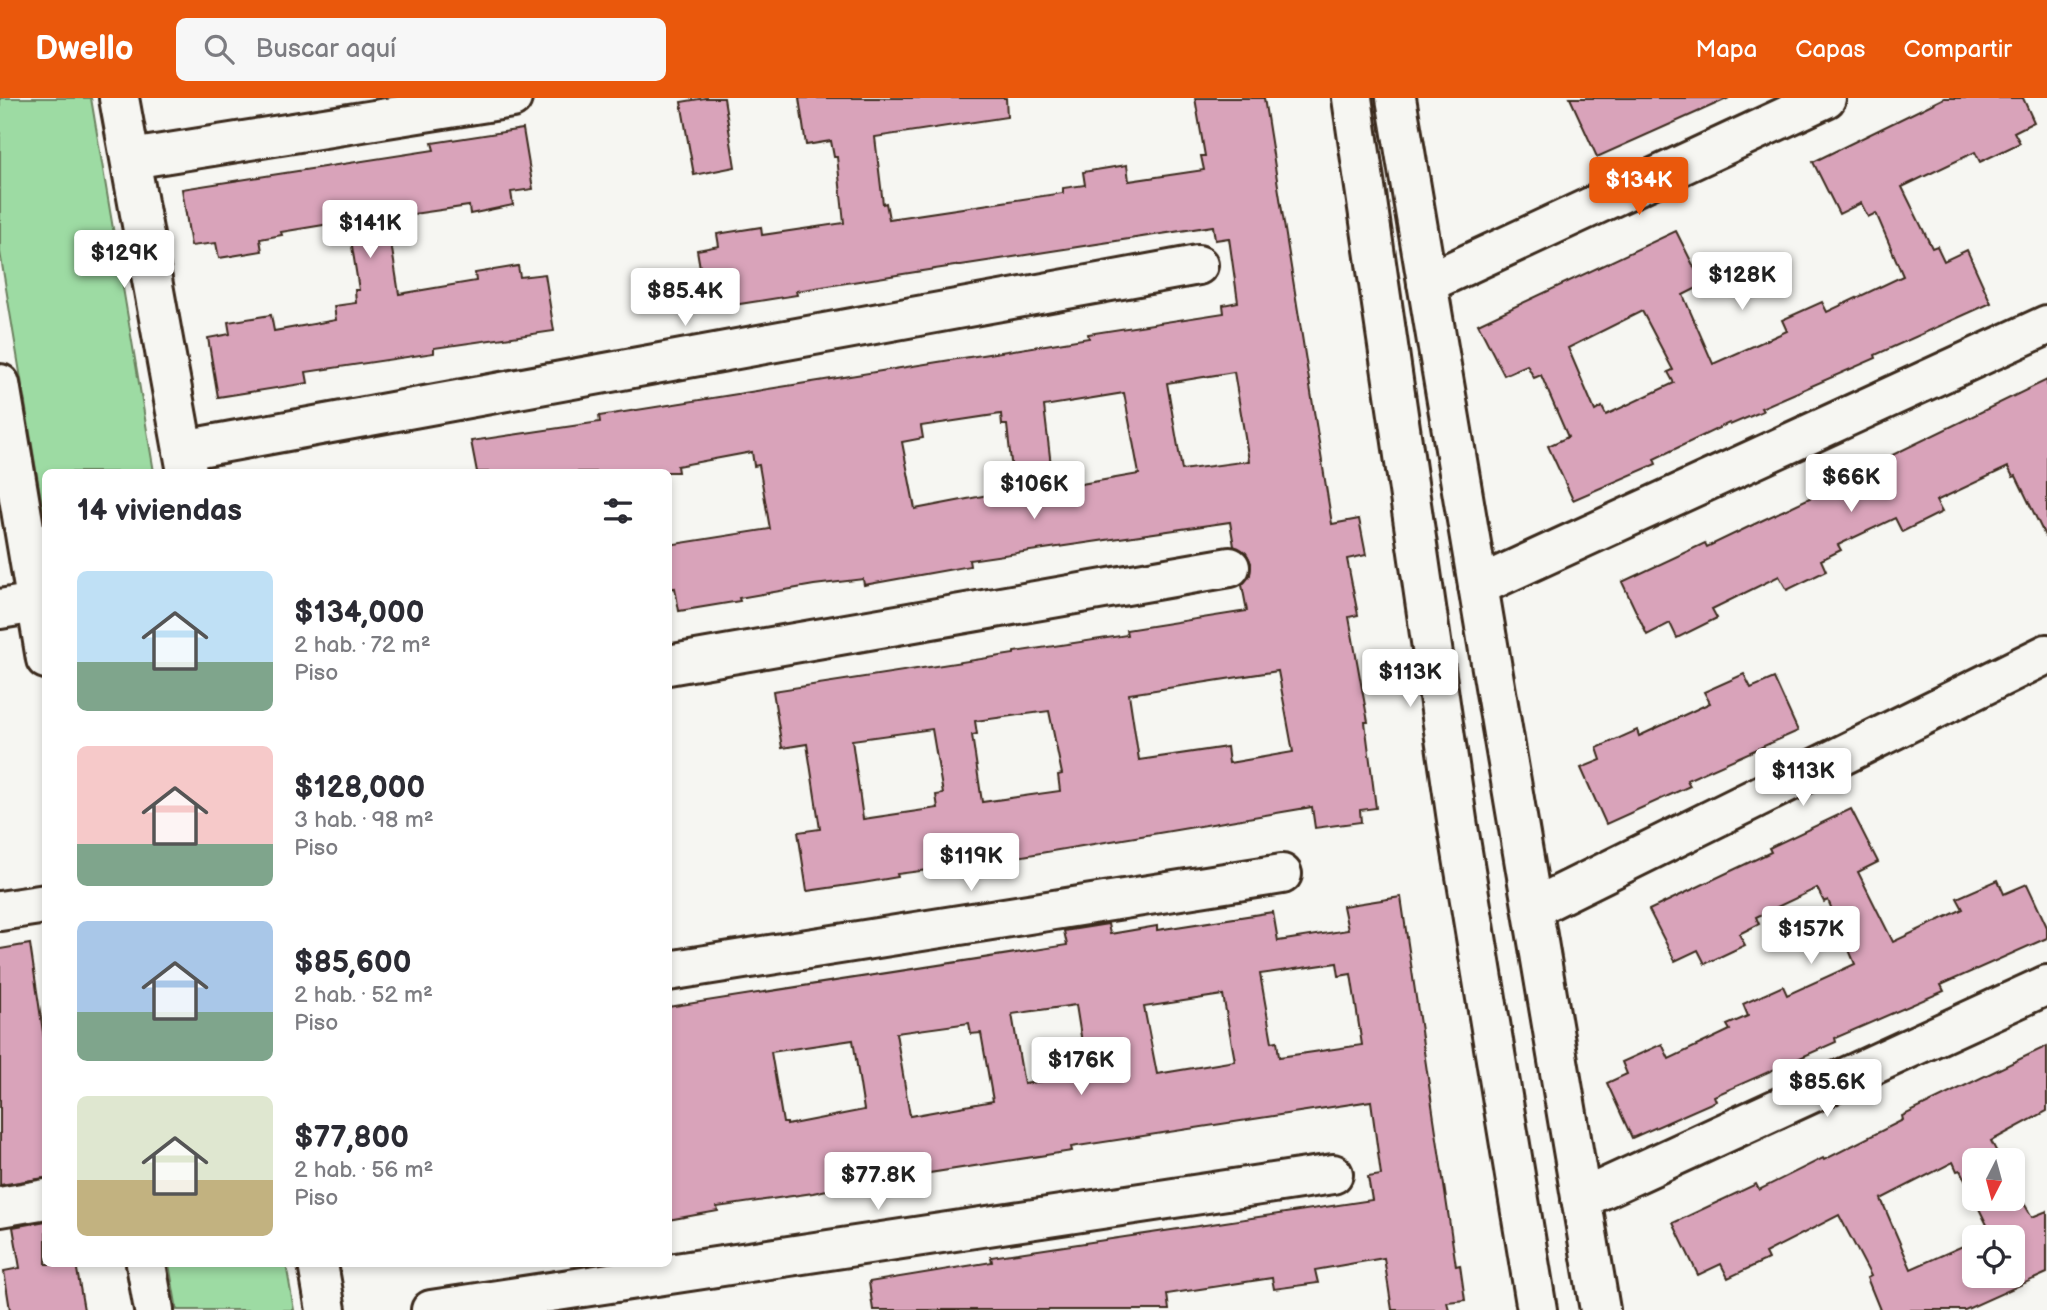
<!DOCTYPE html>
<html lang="es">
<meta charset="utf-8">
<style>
body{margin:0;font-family:"Balsamiq Sans",sans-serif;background:#f7f7f7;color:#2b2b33;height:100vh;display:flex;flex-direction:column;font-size:26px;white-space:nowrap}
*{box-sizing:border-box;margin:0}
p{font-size:23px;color:#7c7c81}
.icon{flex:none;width:38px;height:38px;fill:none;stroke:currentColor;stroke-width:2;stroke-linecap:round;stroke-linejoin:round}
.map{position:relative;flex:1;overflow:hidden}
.drawer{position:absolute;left:42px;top:371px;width:630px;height:798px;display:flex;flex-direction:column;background:#fff;border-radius:10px;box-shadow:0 4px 10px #0003}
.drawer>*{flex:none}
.needle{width:46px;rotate:186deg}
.buttons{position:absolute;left:1962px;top:1050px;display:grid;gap:14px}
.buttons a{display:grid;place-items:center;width:63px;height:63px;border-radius:10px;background:#fff;box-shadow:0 4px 10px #0003;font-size:35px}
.price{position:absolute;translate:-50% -60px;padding:0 16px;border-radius:7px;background:#fff;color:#222;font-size:23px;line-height:46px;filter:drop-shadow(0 2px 4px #0008)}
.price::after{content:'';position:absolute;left:50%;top:42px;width:21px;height:16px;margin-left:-10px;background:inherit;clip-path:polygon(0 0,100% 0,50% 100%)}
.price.selected{background:#ea580c;color:#fff}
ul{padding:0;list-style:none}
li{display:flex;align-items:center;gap:21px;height:175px;padding:0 35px}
li span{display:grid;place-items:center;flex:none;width:196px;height:140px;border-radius:10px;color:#555}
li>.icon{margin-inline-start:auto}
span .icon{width:84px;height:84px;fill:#fffc;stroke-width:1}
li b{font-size:30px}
h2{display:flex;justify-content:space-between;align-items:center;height:84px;padding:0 35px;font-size:30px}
header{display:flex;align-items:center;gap:42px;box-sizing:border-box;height:98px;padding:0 35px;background:#ea580c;color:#fff}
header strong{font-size:33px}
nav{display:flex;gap:38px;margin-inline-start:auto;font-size:24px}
.search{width:490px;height:63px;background:#f7f7f7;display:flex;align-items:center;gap:18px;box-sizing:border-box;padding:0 24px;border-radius:10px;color:#7c7c81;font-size:26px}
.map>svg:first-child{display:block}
.green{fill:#9ddba3;stroke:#6c8260;stroke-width:2}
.building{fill:#d9a3ba;stroke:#3b2a1e;stroke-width:2;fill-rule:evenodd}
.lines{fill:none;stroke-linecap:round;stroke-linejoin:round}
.minor-casing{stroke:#3b2a1e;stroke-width:44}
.minor{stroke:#f6f6f2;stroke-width:38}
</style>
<header>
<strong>Dwello</strong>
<div class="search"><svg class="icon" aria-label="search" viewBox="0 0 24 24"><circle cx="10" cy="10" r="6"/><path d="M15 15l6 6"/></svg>Buscar aquí</div>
<nav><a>Mapa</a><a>Capas</a><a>Compartir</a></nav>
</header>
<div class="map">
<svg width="2047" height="1212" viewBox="0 0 2047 1212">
<rect width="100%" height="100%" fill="#f6f6f2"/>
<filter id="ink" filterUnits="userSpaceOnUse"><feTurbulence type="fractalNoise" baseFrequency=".0143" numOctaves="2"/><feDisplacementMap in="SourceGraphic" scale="14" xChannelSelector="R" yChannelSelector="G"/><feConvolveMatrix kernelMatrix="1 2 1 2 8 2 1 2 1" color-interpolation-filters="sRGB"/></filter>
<g filter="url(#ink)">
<!-- green -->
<g class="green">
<polygon points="0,0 91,0 154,374 46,374 45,426 0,154"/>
<polygon points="169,1166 286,1166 294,1212 177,1212"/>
</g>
<!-- building -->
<g class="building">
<polygon points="705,0 724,0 735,69 694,77 681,4"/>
<path d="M799 0H1006L1007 19 875 39 883 106 886 105 889 121 1063 95V90L1085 87 1083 74 1127 67 1129 83 1204 72 1201 58H1205L1195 0H1264L1332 426 1359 421 1366 457 1347 461 1358 517 1349 519 1368 624H1365L1376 710 1360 712 1361 724 1315 730 1312 709 982 765 897 776 898 779 863 785 807 793 798 734 820 731 807 646 782 650 773 593 1014 556V554L1127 537 1126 532 1247 513 1242 487 1250 477 1251 465 1246 455 1234 448 1230 424 969 462 970 468 864 487 863 481 814 487 739 500 740 503 679 513 675 490 668 491V447L770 431 759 367 754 368 752 354 677 368 678 374H477L471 343 600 324 599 318 1089 240 1088 236 1224 215 1223 207 1238 204 1229 140 1215 142 1213 128 922 173 796 193 797 197 707 211 697 152 719 148 717 136 761 129 762 137 844 125 837 59H834L831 43 806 47ZM1234 274 1249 363 1182 372 1167 285ZM1124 295 1139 376 1058 390 1056 375 1052 376 1044 308ZM1001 316 1002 327H1007L1014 392 915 411 902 344 923 340 921 328ZM1278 573 1293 654 1229 665 1227 649 1139 662 1129 596ZM1049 613 1062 676 1058 677 1060 693 982 704 972 637 977 636 975 623ZM932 631 943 696 936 697 938 710 863 721 852 642Z"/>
<polygon points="1570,0 1729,0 1597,59"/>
<path d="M1944 0H2023L2034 24 2014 34 2020 45 1980 64 1975 54 1902 89 1932 150 1937 148 1944 163 1967 152 1991 205 1875 257 1876 260 1761 310 1763 313 1730 327 1729 325 1654 361 1656 366 1573 402 1548 348 1568 339 1541 277 1534 280 1527 267 1504 277 1478 226 1676 133 1703 187 1683 197 1713 266 1787 233 1782 222 1822 204 1827 214 1903 178 1876 115 1868 119 1861 105 1839 116 1813 64ZM1642 213 1673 272 1668 274 1674 285 1606 317 1602 309 1595 313 1568 250Z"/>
<polygon points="523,31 533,91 511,94 513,107 470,116 469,108 392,119 394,132 389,132 399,196 476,183 475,175 518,168 520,179 545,176 554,233 434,250 434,255 306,274 308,285 218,299 208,240 230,236 228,224 271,217 274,233 336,222 334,208 356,205 355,192 359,192 348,123 281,134 282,137 260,141 262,153 219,160 216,145 191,148 182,91 434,52 432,45"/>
<polygon points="2047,282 2047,442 2016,378 2013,379 2008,369 1936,403 1942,414 1902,434 1895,420 1838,447 1841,452 1821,462 1826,473 1787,492 1779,478 1712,511 1717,520 1677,540 1670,525 1647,537 1622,484 1705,445 1707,449 1763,422 1848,382 1847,379"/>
<polygon points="1744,576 1751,590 1774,580 1798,633 1687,682 1690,688 1606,726 1581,670 1601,662 1597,650 1637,632 1639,638 1710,605 1704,594"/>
<polygon points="1851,711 1878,764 1858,774 1893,844 1963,811 1957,800 1998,782 2004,796 2027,786 2047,829 2047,840 1941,887 1944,893 1835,940 1836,944 1714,998 1716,1003 1632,1040 1607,985 1627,976 1622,964 1662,946 1669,961 1730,932 1727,927 1748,918 1743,906 1783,888 1787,897 1855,866 1828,802 1824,804 1817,790 1756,819 1759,826 1739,836 1745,847 1705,866 1698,852 1675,863 1649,812 1771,754 1769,750"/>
<path d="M1401 799 1456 1168 1460 1167 1465 1202 1447 1204 1449 1212H1392L1384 1160 1315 1172 1318 1185 1274 1191 1272 1180 1167 1196 1169 1212H873L869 1184 992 1164 991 1159 1372 1102 1368 1079 1381 1077 1371 1003 1071 1049 1072 1053 910 1078V1074L813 1095 717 1109 718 1113 668 1122V909L1067 847 1064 833 1108 826 1110 836 1157 828V832L1273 814 1278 843 1348 832 1343 808ZM1337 865 1339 878 1351 876 1362 947 1279 959 1277 943 1272 944 1260 876ZM1223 897 1235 963 1157 976 1144 909ZM1076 907 1087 976 1024 986 1012 916ZM969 925 971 936 981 935 993 1003 910 1018 896 935ZM853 942 864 1012 787 1027V1025H783L771 954Z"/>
<polygon points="30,846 46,954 46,1080 0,1087 0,851"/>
<path d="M2047 948V1013L1991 1043 2001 1062H1974V1101H2012V1085L2032 1119 2047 1113V1175L1965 1212H1880L1867 1180 1871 1178 1839 1117 1765 1155 1768 1161 1728 1180 1721 1166 1698 1177 1673 1125 1756 1086 1759 1092 1823 1060 1824 1062 1903 1022 1902 1018ZM1953 1064 1957 1073 1960 1072 1991 1135 1981 1139H2012V1178H1974V1143L1911 1171 1881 1101Z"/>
<polygon points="46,1123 46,1166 76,1166 84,1212 10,1212 4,1173 20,1170 13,1129"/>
</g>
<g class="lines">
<defs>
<g id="minor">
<polyline points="119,0 187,374"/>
<polyline points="1352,0 1458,729 1537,1212"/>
<polyline points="1396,0 1600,1212"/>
<polyline points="131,61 512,0"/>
<polyline points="1427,185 1826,0"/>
<polyline points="0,286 46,561"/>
<polyline points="183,352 1198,167"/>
<polyline points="1478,488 2047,227"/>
<polyline points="0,511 36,505"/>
<polyline points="668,567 1230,469"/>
<polyline points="1533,810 2047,556"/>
<polyline points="0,813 46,806"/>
<polyline points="668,873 1282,776"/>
<polyline points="1581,1101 2047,887"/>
<polyline points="0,1109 46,1101"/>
<polyline points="146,1166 154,1212"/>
<polyline points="318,1166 326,1212"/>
<polyline points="431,1212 1333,1076"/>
</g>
</defs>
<!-- minor casing -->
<use href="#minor" class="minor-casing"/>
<!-- minor -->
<use href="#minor" class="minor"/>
</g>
</g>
</svg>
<div class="buttons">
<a><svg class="needle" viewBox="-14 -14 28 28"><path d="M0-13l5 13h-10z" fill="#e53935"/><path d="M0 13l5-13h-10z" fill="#7c7c81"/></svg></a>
<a><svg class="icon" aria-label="locate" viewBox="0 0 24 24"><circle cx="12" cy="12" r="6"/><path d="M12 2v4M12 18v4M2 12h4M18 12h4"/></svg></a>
</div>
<b class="price selected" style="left:1639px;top:119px">$134K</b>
<b class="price" style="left:370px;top:162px">$141K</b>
<b class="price" style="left:124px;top:192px">$129K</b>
<b class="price" style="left:1742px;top:214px">$128K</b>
<b class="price" style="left:685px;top:230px">$85.4K</b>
<b class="price" style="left:1851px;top:416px">$66K</b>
<b class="price" style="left:1034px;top:423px">$106K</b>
<b class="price" style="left:1410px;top:611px">$113K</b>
<b class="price" style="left:1803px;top:710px">$113K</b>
<b class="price" style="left:971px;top:795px">$119K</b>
<b class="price" style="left:1811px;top:868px">$157K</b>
<b class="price" style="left:1081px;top:999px">$176K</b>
<b class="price" style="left:1827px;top:1021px">$85.6K</b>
<b class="price" style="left:878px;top:1114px">$77.8K</b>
<section class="drawer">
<h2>14 viviendas<svg class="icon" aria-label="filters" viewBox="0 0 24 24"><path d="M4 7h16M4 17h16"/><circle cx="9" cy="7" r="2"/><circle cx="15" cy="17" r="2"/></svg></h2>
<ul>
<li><span style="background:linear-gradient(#bfe0f5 65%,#7fa58c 0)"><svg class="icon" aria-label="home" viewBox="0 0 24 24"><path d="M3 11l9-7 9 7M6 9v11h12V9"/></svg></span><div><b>$134,000</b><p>2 hab. · 72 m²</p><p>Piso</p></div></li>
<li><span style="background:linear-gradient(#f6c9c9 70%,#7fa58c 0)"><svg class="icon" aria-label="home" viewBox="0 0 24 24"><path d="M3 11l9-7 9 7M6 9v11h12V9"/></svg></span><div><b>$128,000</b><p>3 hab. · 98 m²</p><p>Piso</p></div></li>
<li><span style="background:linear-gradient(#a9c7e8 65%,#7fa58c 0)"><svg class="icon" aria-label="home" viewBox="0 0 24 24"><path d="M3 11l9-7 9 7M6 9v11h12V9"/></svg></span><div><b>$85,600</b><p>2 hab. · 52 m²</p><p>Piso</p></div></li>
<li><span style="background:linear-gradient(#dfe7d0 60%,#c2b280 0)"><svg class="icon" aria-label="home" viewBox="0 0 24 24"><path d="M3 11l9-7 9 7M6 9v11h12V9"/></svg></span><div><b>$77,800</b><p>2 hab. · 56 m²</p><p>Piso</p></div></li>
</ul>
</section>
</div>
